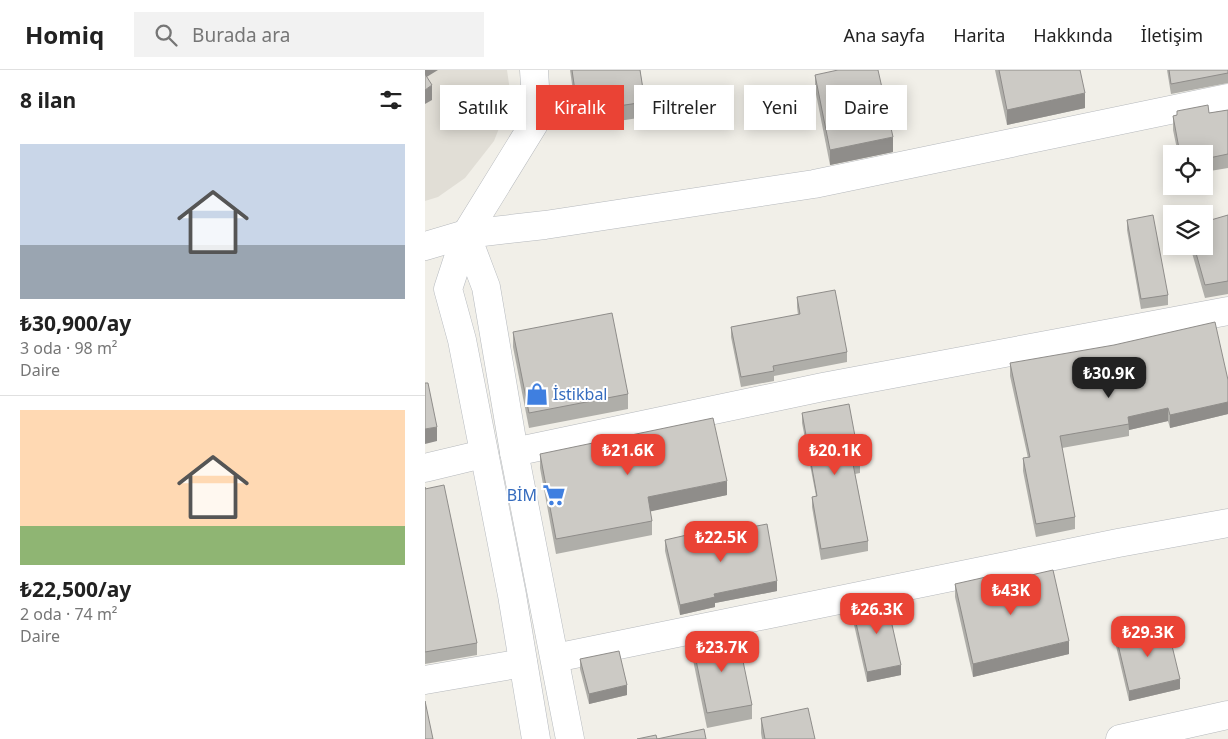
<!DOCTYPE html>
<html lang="tr">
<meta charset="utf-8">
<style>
body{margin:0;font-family:"Noto Sans",sans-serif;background:#f2f2f2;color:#222;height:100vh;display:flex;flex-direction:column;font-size:19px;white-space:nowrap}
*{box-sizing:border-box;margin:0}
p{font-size:16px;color:#767676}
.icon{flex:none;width:28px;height:28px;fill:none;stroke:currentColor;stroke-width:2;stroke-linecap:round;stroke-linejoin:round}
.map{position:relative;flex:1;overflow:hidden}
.drawer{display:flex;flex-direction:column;background:#fff;width:425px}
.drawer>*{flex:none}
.guide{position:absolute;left:15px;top:15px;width:475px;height:45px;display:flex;gap:10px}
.tools{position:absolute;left:738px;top:75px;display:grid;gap:10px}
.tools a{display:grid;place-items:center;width:50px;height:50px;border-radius:0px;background:#fff;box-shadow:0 2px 12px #0003;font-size:25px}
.price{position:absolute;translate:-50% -42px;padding:0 11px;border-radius:10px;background:#ea4335;color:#fff;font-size:16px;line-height:32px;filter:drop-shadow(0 1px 2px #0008)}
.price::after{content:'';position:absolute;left:50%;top:30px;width:15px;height:11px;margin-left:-8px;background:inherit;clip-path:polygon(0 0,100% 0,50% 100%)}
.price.current{background:#222;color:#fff}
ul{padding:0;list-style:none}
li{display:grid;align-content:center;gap:10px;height:265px;padding:0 20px}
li+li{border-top:1px solid #e0e0e0}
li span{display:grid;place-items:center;height:155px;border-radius:0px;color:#555}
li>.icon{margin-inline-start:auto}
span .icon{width:90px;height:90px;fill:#fffc;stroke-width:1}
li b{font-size:21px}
h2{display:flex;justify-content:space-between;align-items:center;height:60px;padding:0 20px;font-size:21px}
.chip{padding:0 18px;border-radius:0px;background:#fff;box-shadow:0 2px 12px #0003;font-size:18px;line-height:45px}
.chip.current{background:#ea4335;color:#fff}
header{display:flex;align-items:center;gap:30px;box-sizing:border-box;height:70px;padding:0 25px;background:#fff;border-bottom:1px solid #e0e0e0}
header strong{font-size:24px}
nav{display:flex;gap:28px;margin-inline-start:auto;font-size:18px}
.search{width:350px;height:45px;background:#f2f2f2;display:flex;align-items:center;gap:12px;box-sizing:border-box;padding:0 18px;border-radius:0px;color:#767676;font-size:19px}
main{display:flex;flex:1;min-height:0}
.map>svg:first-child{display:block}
.education{fill:#e1ded6}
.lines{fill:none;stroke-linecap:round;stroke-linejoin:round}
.street-casing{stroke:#b5b8bc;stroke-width:29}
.secondary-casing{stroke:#b6babf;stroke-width:29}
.street{stroke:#fff;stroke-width:28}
.secondary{stroke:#fff;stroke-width:28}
.wall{fill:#afaea9}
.shaded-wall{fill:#8f8d8a}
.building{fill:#cccac5;stroke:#8f8d8a}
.labels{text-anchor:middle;stroke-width:4;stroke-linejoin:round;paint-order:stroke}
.shop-label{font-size:16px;fill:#366cbe;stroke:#fff;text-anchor:start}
</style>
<header>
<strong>Homiq</strong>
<div class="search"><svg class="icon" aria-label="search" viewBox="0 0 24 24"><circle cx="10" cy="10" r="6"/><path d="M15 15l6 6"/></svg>Burada ara</div>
<nav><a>Ana sayfa</a><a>Harita</a><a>Hakkında</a><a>İletişim</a></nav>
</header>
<main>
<section class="drawer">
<h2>8 ilan<svg class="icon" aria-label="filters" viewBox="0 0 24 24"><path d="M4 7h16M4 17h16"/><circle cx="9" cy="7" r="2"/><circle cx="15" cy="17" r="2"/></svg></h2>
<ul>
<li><span style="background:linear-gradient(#c9d6e8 65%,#9aa5b1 0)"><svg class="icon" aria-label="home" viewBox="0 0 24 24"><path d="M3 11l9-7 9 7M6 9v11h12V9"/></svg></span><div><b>₺30,900/ay</b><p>3 oda · 98 m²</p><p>Daire</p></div></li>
<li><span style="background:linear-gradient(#ffd9b3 75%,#8fb573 0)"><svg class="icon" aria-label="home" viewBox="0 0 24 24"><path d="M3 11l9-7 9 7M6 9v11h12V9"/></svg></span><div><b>₺22,500/ay</b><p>2 oda · 74 m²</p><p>Daire</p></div></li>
</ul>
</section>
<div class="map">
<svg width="803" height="669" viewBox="0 0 803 669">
<rect width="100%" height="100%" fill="#f1efe8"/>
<!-- education -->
<polygon class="education" points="0,0 82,0 86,28 69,71 40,108 13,127 0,131"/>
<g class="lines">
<defs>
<g id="street">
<polyline points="41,164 112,49 109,0"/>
<polyline points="0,176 41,164 120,155 389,114 803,28"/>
<polyline points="89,382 398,317 803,241"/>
<polyline points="0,398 58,384"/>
<polyline points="130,588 693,473 803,453"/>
<polyline points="0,610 98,593"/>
<polyline points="695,669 803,645"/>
</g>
<g id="secondary">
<polyline points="41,164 23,219 37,270 87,525 111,669"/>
<polyline points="41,164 61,217 89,382 145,669"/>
</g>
</defs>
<!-- street casing -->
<use href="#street" class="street-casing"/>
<!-- secondary casing -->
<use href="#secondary" class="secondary-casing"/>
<!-- street -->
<use href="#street" class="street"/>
<!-- secondary -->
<use href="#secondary" class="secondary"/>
</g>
<!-- wall -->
<g class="wall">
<polygon points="145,0 215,0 220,32 220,47 153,57"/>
<polygon points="570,0 655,0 660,38 582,55"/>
<polygon points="742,0 803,0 803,13 746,24"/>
<polygon points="390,5 468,82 405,95 390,19"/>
<polygon points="803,40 803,98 779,102 779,84 753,84 748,60 748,46 752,45 752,41 784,43"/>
<polygon points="803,145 803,224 780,228 765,176 779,176"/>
<polygon points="702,150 743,225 743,235 716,239 702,160"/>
<polygon points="372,227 422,282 422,292 349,306 349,311 316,317 306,267 306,257 373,245 372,237"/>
<polygon points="88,262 203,324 203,339 104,358 88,277"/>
<polygon points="585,293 803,310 803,344 745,358 743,351 704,360 704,366 637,378 650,447 650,459 611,467 598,401 598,388 603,388 585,306"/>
<polygon points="377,343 435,393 435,403 430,404 443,471 443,481 396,490 387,437 387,427 391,426 377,353"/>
<polygon points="115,384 302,425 225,441 227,451 227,465 131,484 115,398"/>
<polygon points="0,417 52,573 52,585 0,594"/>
<polygon points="276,467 352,521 290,533 290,537 255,545 240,481 240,470"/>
<polygon points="530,514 563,515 644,584 548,607 530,527"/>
<polygon points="427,535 476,605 442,612 427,546"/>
<polygon points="691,566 755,619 704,631 691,576"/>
<polygon points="267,571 327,635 327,649 282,658 267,585"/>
<polygon points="155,589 202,625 164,634 155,599"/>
<polygon points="336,648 390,669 337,669 336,663"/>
</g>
<!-- shaded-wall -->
<g class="shaded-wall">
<polygon points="0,0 13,0 0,8"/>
<polygon points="7,15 7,30 0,34 0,20"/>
<polygon points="660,23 660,38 582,55 582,40"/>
<polygon points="468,67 468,82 405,95 405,80"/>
<polygon points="803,332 803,344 745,358 745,345"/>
<polygon points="743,338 743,351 704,360 703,347"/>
<polygon points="12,357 12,371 0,374 0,359"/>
<polygon points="302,411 302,425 223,442 223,427"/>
<polygon points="352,511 352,521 290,533 290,537 255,545 255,535 289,524"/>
<polygon points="644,571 644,584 548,607 548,594"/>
<polygon points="476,595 476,605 442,612 442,602"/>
<polygon points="755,609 755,619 704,631 704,621"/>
<polygon points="202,615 202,625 164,634 164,624"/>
</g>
<!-- building -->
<g class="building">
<polygon points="147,0 215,0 220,32 153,42"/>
<polygon points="413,0 453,0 468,67 405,80 390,5"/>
<polygon points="574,0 655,0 660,23 582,40"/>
<polygon points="744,0 803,0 803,3 746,14"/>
<polygon points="0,4 7,15 0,20"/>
<polygon points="783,35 784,43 803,40 803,84 779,89 779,84 755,84 748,46 752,45 752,41"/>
<polygon points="728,145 743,225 716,229 702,150"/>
<polygon points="803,145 803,211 780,215 769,176 779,176 779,152"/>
<polygon points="410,220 422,282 348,296 349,301 316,307 306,257 375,244 372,227"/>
<polygon points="187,243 203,324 104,343 88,262"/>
<polygon points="790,252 803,310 803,332 745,345 743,338 703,347 704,354 635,366 650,447 611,454 598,388 605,387 585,293 689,275"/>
<polygon points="0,313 3,313 12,357 0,359"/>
<polygon points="424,334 435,393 428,394 443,471 396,479 387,427 392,426 377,343"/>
<polygon points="288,348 302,411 223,427 227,451 131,469 115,384"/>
<polygon points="19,415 52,573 0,582 0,417 0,419"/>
<polygon points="342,454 352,511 289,524 290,527 255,535 240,470 275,462 276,467"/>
<polygon points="628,500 644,571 548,594 530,514 561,507 563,515"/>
<polygon points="461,528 476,595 442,602 427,535"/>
<polygon points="742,555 755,609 704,621 691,566"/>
<polygon points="312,562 327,635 282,643 267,571"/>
<polygon points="194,581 202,615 164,624 155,589"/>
<polygon points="0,631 8,669 0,669"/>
<polygon points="383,638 390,669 340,669 336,648"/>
<polygon points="279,659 281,669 212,669 231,665 232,669"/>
</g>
<!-- icons -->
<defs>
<symbol id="shop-bare" viewBox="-9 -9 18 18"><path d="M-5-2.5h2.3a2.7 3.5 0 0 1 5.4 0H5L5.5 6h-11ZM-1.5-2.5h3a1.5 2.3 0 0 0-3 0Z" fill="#3f7fe0" stroke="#fff" stroke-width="2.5" paint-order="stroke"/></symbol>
<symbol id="supermarket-bare" viewBox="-9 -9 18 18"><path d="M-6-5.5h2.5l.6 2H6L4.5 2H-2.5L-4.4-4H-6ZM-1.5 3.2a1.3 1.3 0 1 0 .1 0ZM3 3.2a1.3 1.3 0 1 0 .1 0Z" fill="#3f7fe0" stroke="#fff" stroke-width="2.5" paint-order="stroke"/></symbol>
</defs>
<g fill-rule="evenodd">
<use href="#shop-bare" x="96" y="308" width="32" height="32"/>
<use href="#supermarket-bare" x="113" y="409" width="32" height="32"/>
</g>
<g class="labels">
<!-- shop labels -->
<g class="shop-label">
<text x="128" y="330">İstikbal</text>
<text x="112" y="431" text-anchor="end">BİM</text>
</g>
</g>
</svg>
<div class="tools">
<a><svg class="icon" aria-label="locate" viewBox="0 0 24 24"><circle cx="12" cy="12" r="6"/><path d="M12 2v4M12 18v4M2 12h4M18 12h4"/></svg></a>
<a><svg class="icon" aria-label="layers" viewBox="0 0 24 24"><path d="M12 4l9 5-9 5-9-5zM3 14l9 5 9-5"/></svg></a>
</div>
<b class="price current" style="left:684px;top:329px">₺30.9K</b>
<b class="price" style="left:203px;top:406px">₺21.6K</b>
<b class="price" style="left:410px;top:406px">₺20.1K</b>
<b class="price" style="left:296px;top:493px">₺22.5K</b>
<b class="price" style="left:586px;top:546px">₺43K</b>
<b class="price" style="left:452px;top:565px">₺26.3K</b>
<b class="price" style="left:723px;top:588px">₺29.3K</b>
<b class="price" style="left:297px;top:603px">₺23.7K</b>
<div class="guide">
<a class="chip">Satılık</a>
<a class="chip current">Kiralık</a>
<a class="chip">Filtreler</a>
<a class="chip">Yeni</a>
<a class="chip">Daire</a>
</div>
</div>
</main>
